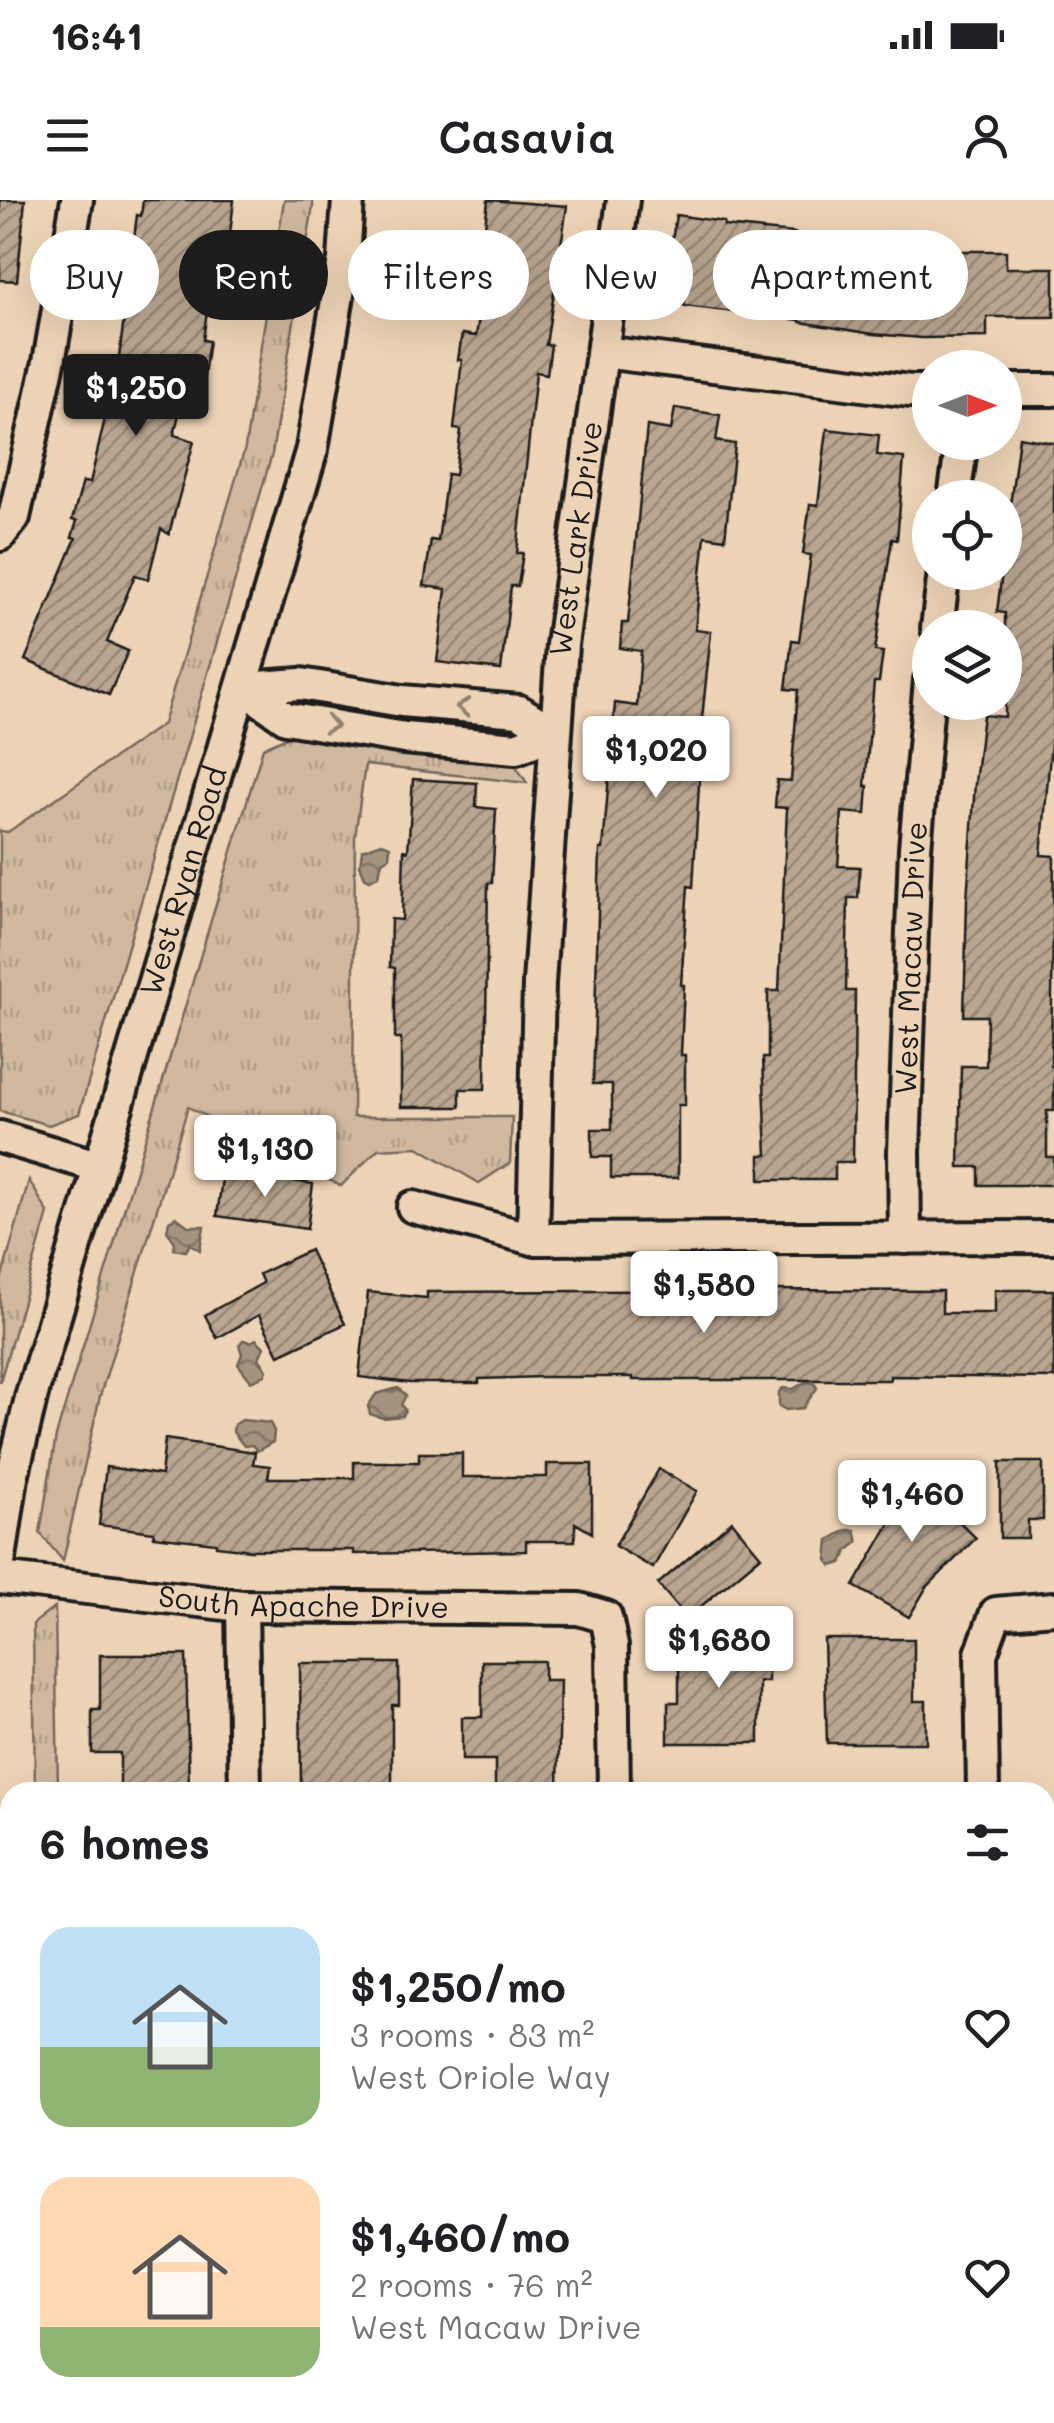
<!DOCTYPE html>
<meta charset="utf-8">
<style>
body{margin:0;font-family:Mali,sans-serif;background:#f6f6f6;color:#202124;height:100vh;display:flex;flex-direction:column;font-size:38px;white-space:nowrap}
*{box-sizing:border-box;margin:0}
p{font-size:32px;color:#757577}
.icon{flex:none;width:55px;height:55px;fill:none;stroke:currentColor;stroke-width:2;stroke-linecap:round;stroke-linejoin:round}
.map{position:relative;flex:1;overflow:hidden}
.details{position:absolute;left:0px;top:1582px;width:1055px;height:642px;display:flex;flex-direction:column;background:#fff;border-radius:30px 30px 0 0;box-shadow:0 10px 40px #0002}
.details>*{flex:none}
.guide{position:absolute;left:30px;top:30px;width:995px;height:90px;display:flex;gap:20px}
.needle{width:65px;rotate:90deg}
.tools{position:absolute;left:912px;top:150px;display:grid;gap:20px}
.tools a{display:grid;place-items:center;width:110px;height:110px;border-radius:50%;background:#fff;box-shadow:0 10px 40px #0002;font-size:50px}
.price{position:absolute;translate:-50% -85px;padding:0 22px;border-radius:10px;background:#fff;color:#222;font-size:32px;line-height:65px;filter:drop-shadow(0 2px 5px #0008)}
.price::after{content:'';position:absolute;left:50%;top:60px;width:30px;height:22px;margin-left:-15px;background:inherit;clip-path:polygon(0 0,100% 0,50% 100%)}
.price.on{background:#1c1c1c;color:#fff}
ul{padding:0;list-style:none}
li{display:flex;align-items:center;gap:30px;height:250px;padding:0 40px}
li span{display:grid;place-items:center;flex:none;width:280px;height:200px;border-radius:30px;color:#555}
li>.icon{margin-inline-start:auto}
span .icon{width:120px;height:120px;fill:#fffc;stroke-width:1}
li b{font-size:42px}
h2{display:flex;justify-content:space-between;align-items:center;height:120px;padding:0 40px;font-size:42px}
.pill{padding:0 35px;border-radius:45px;background:#fff;box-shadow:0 10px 40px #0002;font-size:35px;line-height:90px}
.pill.on{background:#1c1c1c;color:#fff}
.status{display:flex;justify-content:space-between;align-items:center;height:70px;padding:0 50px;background:#fff;direction:ltr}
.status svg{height:28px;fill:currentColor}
header{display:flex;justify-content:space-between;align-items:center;height:130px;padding:0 40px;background:#fff;font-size:45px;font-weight:600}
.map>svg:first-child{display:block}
.park{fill:url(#park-tufts);stroke:#766a5e;stroke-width:2.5}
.water{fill:url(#water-waves);stroke:#6d6357;stroke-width:2.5}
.building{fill:url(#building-hatch);stroke:#1c1c1c;stroke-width:2.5}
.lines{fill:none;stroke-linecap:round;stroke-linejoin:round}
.minor-casing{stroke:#1c1c1c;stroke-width:38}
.minor{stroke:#eed4b6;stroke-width:30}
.oneway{stroke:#908171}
.labels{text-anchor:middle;stroke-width:8;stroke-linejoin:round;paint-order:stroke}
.street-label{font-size:30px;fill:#1c1c1c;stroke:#eed4b6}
</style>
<div class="status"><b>16:41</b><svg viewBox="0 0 49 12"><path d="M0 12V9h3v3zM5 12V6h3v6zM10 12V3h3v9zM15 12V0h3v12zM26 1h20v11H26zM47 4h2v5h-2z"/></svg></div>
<header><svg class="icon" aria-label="menu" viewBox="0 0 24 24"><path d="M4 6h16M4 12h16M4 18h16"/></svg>Casavia<svg class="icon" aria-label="person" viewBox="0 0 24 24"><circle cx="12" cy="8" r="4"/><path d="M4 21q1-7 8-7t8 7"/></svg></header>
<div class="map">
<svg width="1054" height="2223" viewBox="0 0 1054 2223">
<defs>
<pattern id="park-tufts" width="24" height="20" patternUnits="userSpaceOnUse" patternTransform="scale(2.5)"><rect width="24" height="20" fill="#d0b9a0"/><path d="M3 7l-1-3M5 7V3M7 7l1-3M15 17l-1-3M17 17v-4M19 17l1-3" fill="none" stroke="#b29e89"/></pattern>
<pattern id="water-waves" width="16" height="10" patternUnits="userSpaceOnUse" patternTransform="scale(2.5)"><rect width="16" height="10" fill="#a3937f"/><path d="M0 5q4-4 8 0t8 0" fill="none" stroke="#847767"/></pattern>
<pattern id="building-hatch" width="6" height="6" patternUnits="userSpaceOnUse" patternTransform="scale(2.5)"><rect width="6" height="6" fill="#baa690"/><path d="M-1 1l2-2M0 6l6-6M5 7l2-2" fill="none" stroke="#968675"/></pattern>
</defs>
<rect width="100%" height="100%" fill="#eed4b6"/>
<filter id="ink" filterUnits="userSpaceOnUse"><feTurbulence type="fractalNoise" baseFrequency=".01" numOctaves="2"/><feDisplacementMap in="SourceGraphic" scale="20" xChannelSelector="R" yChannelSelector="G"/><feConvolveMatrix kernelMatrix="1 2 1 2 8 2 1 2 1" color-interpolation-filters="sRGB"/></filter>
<g filter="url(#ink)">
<!-- park -->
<g class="park">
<polygon points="284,0 313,0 313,6 272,254 79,914 49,925 0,911 0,631 8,632 163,524 245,248"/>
<polygon points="297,532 512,560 527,583 365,565 355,637 353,917 512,917 510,963 479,983 418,947 378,949 341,986 188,907 100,1196 63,1361 40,1333 56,1236 263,548"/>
<polygon points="29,980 48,1013 0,1182 0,1084"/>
<polygon points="55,1407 58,1592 35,1592 33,1424"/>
</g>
<!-- water -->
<g class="water">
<polygon points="382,643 390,646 389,657 382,661 379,675 370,680 365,678 360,665 362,650"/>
<polygon points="176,1017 188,1026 204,1026 200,1050 190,1044 186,1051 174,1049 175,1042 167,1031 169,1021"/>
<polygon points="256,1139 264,1147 259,1158 267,1170 265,1175 251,1181 238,1164 242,1154 239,1145 243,1140 251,1142"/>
<polygon points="807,1181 814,1183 817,1188 803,1208 786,1210 779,1206 779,1192 783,1188 793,1189"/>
<polygon points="398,1188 406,1195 401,1205 405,1210 402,1216 383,1218 370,1214 368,1206 376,1194"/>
<polygon points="242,1220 270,1223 274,1231 273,1242 257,1251 252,1245 244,1246 233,1232 234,1225"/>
<polygon points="846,1330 855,1330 858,1342 847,1351 842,1363 832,1366 827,1360 829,1340"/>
</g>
<!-- building -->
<g class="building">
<polygon points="0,0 25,0 17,81 0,80"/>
<polygon points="143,0 234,0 229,42 220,41 216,66 213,66 203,140 209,141 204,175 189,173 174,235 194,241 169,334 161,329 148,379 135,375 107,442 128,451 109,495 25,460 76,338 72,337 77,321 72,320 83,282 90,283 119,158 137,15 141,16"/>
<polygon points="488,0 567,6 546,145 551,145 547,174 536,172 517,353 523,353 518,386 511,386 501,470 437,462 446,389 424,386 431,340 438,341 447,274 455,275 461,230 454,229 462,160 458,160 462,134 476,136 491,45 483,44"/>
<polygon points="676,15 724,22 724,26 795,33 793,49 877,62 878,54 956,59 956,51 1006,51 1006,68 1054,68 1054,117 987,117 987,137 922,138 873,134 800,122 800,120 684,106 687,83 666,80"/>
<polygon points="675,208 720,215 716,241 735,244 725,339 705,336 695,430 711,432 697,567 700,567 693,687 688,686 681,785 684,785 681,855 685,855 685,905 678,905 678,978 611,978 611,957 592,957 592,929 612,929 612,884 593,884 600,649 603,649 615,503 637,506 641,451 620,448 622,423 628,423 647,226 671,230"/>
<polygon points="827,229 879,235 877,255 904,258 897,340 892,339 875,451 883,452 879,482 874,482 865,586 868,586 866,614 842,612 838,666 860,667 858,698 848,698 846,791 855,791 853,962 835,962 835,980 760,980 760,955 767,955 763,858 768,858 768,791 779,791 787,608 775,607 777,580 791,581 798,490 786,489 792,440 799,441 811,355 803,354 810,304 818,305"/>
<polygon points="1019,237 1054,243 1054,511 1041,655 1054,656 1051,866 1054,866 1054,911 1047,911 1047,957 1054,957 1054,985 979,985 979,967 959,967 961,866 986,866 987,816 964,816 967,700 975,583 983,515 1005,517 1005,413 997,412 1002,372 1005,372 1005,344"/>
<polygon points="413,579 477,583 476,607 496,609 492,683 488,683 485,889 460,889 460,907 401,907 401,839 395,839 395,768 390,767 391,719 402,720 404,650 408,651"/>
<polygon points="223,971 313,984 307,1029 217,1016"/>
<polygon points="310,1050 345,1124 279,1155 259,1115 217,1138 205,1115 263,1083 259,1074"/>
<polygon points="769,1090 942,1091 942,1113 995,1113 995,1090 1054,1090 1054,1178 890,1176 890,1180 633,1180 633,1177 542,1177 479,1179 479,1183 410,1183 359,1177 368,1092 427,1098 427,1092"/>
<polygon points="165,1239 255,1252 253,1264 270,1266 268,1278 354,1278 354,1262 419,1262 419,1253 462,1253 462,1277 547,1277 547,1264 592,1264 592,1333 575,1323 575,1341 526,1341 526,1351 354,1354 354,1350 250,1350 216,1346 216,1343 153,1336 154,1332 99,1325 106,1267 161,1275"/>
<polygon points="1000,1262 1043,1262 1043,1320 1028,1320 1028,1338 1000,1338"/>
<polygon points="659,1269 697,1291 653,1368 615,1346"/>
<polygon points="906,1269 976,1338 926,1388 909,1417 854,1386 893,1318 875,1300"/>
<polygon points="732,1321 761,1356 687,1418 658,1384"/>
<polygon points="679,1438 768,1438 768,1482 759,1482 759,1543 668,1543 668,1502 679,1502"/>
<polygon points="824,1439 914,1439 914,1501 926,1501 926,1543 827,1543"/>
<polygon points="100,1455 186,1455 189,1592 120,1592 120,1553 92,1553 92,1510 100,1510"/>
<polygon points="482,1461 544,1461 544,1480 560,1480 558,1592 495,1592 495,1560 462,1560 462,1517 482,1517"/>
<polygon points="300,1463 399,1463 399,1505 392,1505 392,1592 301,1592"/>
</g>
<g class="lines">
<defs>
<g id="minor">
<polyline points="603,152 910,191 930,191"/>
<polyline points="1005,190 1054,190"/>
<polyline points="954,298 962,242"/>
<polyline points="0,335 14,317 49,162 77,0"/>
<polyline points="937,428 944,372"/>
<polyline points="243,488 286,518 404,538 516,548 554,533"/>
<polyline points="243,488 301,484 402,501 519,511 554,533"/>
<polyline points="0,937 97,966"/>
<polyline points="413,1007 533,1039 1054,1037"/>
<path id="s1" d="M905 1038 904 952 915 648 930 480"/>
<path id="s2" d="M533 1039 539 783 562 445 623 0"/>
<path id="s3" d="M0 1358 12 1277 32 1194 312 249 344 59 348 0"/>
<path id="s4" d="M0 1378 242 1406 579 1409 606 1417 612 1446 614 1592"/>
<polyline points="242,1406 245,1592"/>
<polyline points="983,1592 981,1454 996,1413 1054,1408"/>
<polyline points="0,1663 5,2223"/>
<polyline points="1045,2104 1054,2104"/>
<polyline points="624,2215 624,2223"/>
<polyline points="993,2215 993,2223"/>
<polyline points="253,2223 253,2215"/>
</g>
</defs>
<!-- minor casing -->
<use href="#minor" class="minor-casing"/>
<!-- minor -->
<use href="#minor" class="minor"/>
</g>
<!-- one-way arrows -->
<defs><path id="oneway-chevron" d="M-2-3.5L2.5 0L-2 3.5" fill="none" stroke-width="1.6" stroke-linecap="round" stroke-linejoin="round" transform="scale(2.5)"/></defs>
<g class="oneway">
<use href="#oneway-chevron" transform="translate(463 507) rotate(-175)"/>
<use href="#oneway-chevron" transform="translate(331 525) rotate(10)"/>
</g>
</g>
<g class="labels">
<!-- street labels -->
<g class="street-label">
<text dy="10" stroke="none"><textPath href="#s2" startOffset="702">West Lark Drive</textPath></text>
<text dy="10" stroke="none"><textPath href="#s3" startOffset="702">West Ryan Road</textPath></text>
<text dy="10" stroke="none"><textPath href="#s1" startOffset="280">West Macaw Drive</textPath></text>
<text dy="10" stroke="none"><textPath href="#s4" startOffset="305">South Apache Drive</textPath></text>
</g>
</g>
</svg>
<div class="tools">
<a><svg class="needle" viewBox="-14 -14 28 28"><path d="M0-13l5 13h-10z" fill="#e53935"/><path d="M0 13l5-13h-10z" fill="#757577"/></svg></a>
<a><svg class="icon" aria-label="locate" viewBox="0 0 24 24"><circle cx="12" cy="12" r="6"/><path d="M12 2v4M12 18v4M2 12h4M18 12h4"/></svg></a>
<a><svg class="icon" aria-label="layers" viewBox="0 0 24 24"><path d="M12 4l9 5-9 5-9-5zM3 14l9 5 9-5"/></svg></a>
</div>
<b class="price on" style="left:136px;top:239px">$1,250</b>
<b class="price" style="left:656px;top:601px">$1,020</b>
<b class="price" style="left:265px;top:1000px">$1,130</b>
<b class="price" style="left:704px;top:1136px">$1,580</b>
<b class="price" style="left:912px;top:1345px">$1,460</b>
<b class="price" style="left:719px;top:1491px">$1,680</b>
<div class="guide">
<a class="pill">Buy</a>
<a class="pill on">Rent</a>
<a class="pill">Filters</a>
<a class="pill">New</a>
<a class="pill">Apartment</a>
</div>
<section class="details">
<h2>6 homes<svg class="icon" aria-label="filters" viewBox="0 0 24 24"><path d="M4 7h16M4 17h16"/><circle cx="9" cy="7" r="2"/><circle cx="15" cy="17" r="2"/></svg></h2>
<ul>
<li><span style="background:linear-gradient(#bfe0f5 60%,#8fb573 0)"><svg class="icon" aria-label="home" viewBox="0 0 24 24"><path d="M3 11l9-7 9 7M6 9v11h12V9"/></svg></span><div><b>$1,250/mo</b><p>3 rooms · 83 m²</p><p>West Oriole Way</p></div><svg class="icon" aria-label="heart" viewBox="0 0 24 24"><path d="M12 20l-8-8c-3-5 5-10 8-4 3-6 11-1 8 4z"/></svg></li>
<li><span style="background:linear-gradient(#ffd9b3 75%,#8fb573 0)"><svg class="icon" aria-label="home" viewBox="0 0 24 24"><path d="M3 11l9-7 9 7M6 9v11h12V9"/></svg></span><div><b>$1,460/mo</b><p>2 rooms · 76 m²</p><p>West Macaw Drive</p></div><svg class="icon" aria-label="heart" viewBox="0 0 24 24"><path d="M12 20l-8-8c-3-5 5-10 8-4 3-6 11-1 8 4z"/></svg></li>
</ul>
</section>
</div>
